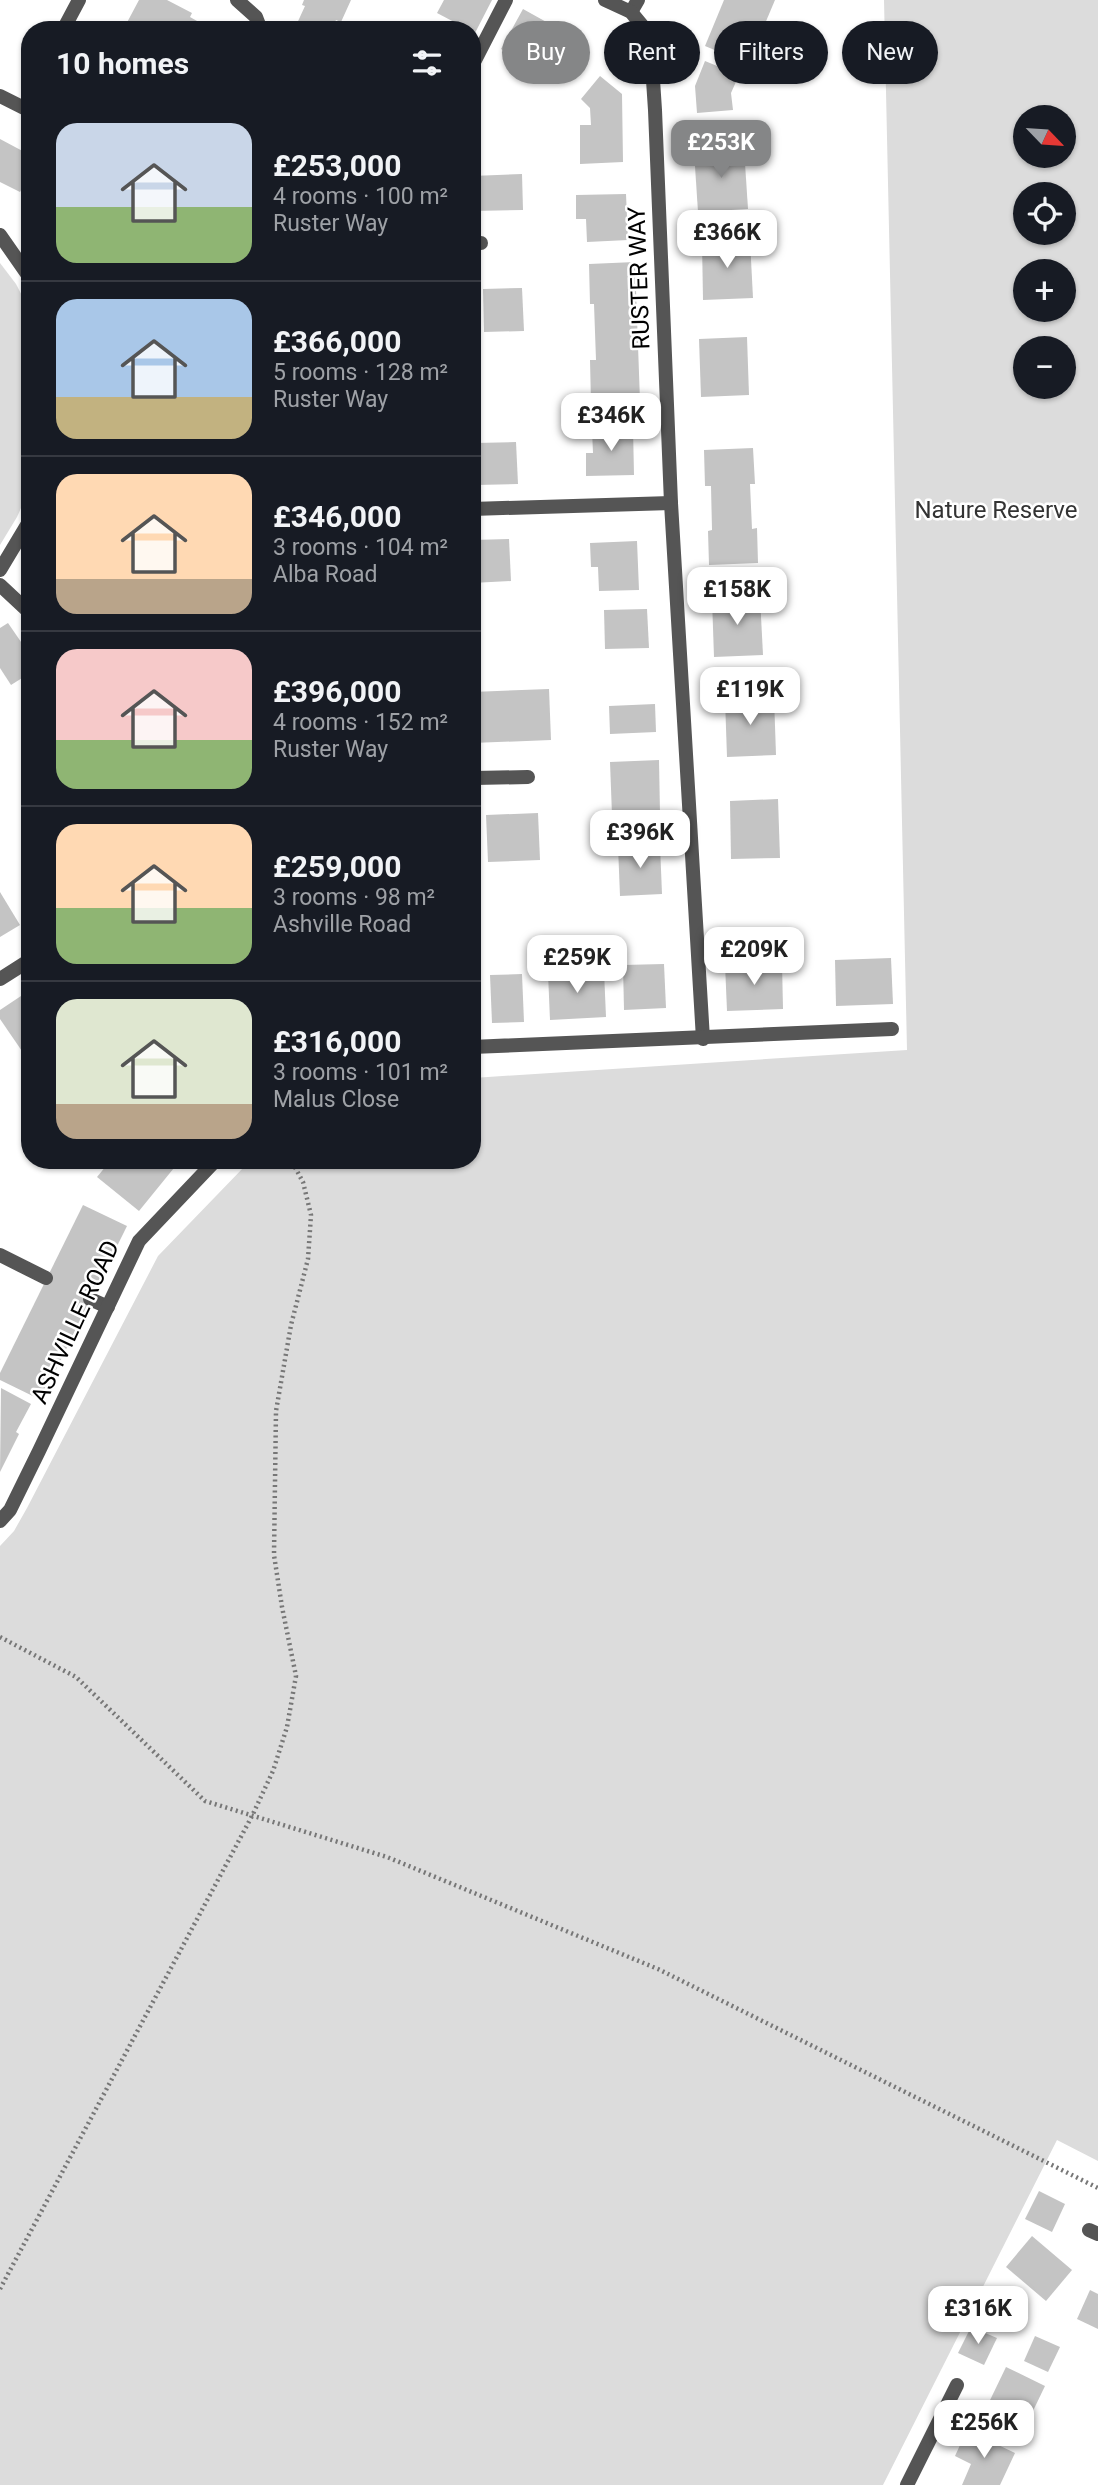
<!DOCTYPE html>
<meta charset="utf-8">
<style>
body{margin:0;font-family:Roboto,sans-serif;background:#20242c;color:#f1f3f6;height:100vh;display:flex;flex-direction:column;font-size:26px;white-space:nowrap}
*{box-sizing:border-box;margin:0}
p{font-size:23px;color:#9ea1a6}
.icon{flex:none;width:38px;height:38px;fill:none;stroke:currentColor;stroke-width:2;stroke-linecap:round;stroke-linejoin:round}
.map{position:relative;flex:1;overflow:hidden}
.side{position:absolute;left:21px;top:21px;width:460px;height:1148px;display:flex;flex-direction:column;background:#171b24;border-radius:28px;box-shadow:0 2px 5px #0004}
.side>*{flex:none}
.hud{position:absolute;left:502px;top:21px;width:490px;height:63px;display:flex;gap:14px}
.needle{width:46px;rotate:115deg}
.tools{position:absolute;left:1013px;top:105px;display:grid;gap:14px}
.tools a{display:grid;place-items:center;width:63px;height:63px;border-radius:50%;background:#171b24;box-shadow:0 2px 5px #0004;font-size:35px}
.price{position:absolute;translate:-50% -60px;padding:0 16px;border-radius:14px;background:#fff;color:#222;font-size:23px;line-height:46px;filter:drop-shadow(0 2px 4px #0008)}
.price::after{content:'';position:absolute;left:50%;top:42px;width:21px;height:16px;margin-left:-10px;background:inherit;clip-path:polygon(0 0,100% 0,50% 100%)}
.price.selected{background:#858687;color:#fff}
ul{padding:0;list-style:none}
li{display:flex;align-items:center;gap:21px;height:175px;padding:0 35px}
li+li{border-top:2px solid #363941}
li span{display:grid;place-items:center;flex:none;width:196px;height:140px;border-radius:21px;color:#555}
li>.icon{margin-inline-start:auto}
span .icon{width:84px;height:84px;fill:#fffc;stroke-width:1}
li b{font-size:30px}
h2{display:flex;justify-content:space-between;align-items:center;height:84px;padding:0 35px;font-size:30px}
.pill{padding:0 24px;border-radius:32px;background:#171b24;box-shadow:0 2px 5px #0004;font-size:24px;line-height:63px}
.pill.selected{background:#858687;color:#fff}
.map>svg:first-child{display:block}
.green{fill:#dcdcdc;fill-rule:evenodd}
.building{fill:#c4c4c4}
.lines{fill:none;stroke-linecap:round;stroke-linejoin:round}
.path{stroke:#777;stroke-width:4.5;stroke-dasharray:2 3.5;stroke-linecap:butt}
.service{stroke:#555;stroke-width:14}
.minor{stroke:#555;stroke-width:14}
.labels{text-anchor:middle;stroke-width:5;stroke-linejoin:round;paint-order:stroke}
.street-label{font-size:24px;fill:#000;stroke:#fff}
.park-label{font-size:24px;fill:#333;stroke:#fff}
</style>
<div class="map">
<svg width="1098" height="2485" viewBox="0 0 1098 2485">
<rect width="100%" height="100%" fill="#fff"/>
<!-- green -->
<g class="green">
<path d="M884 0H1098V2161L1057 2140 883 2485H0V1546L14 1531 27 1508 158 1256 244 1167 255 1160H472L473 1078 907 1050ZM1064 117V156H1026V117ZM1064 194V233H1026V194ZM1026 271H1064V310H1026ZM1064 348V387H1026V348Z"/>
<polygon points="0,263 16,284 30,311 30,488 17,517 0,545"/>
</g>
<!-- building -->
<g class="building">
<polygon points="139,0 167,0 192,13 190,17 213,30 123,30"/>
<polygon points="304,0 351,0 341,22 336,20 331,30 294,30 305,6 302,5"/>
<polygon points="444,0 492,0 475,33 437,13"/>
<polygon points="724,0 775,0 748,64 705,46"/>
<polygon points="523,9 550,24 544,35 577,53 562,82 501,49"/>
<polygon points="705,61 739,75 731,93 733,110 697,113 695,86"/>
<polygon points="600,76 622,94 623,162 580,164 580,125 591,125 590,108 581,99"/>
<polygon points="0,139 30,155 30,175 20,192 0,182"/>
<polygon points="744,148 748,209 698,212 694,151"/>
<polygon points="522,174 523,210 472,211 472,176"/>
<polygon points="626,194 628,240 587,242 586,219 576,219 576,195"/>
<polygon points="750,240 753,298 703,300 702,242"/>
<polygon points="635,262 640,401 591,403 590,360 596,360 594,304 590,304 589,264"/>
<polygon points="522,288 524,331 484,332 483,289"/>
<polygon points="747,337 749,395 701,397 699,339"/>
<polygon points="633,428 634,475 586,476 586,453 593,453 592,430"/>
<polygon points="516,442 518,484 476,485 475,443"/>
<polygon points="753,448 755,484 750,484 752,529 757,528 758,563 709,565 708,531 712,530 711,486 705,486 704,450"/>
<polygon points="509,539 511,581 472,583 472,540"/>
<polygon points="637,541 639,590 599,591 598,567 591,567 590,543"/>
<polygon points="760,597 763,655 714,657 712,599"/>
<polygon points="647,609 649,648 605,649 604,610"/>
<polygon points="8,623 30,655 30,673 11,685 0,668 0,628"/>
<polygon points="549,689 551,740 472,743 472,692"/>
<polygon points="774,697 776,755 727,757 725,699"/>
<polygon points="655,704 656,732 610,734 609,706"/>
<polygon points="659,760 660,813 612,815 610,762"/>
<polygon points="778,799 780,858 731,859 730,801"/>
<polygon points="538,813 540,860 488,862 486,815"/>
<polygon points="660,845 662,894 620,896 618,846"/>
<polygon points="0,892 20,925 0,937"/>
<polygon points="891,958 893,1004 836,1006 835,960"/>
<polygon points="782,963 783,1009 727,1011 725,964"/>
<polygon points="664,964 666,1008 624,1010 623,965"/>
<polygon points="604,971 606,1017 550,1020 548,973"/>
<polygon points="522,974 524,1022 492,1023 490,975"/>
<polygon points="30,990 30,1054 26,1057 0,1019 0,1010"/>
<polygon points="111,1160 175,1160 178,1163 139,1211 97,1177"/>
<polygon points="83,1205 127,1226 41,1400 0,1380 0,1373"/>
<polygon points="1,1388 31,1404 16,1432 19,1434 0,1472"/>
<polygon points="1039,2191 1065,2204 1052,2232 1025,2219"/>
<polygon points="1032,2236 1072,2270 1046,2301 1006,2267"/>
<polygon points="1090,2290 1098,2294 1098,2329 1077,2319"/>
<polygon points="971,2327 997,2338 984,2365 958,2353"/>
<polygon points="1035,2336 1060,2347 1048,2372 1024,2361"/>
<polygon points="1006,2367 1045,2386 1018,2442 979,2423"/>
<polygon points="967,2430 1015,2453 1000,2485 962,2485 971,2464 955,2456"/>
</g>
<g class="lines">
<!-- path -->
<g class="path">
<polyline points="0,1637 76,1677 205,1801 387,1857 658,1969 1098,2188"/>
<polyline points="0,2289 252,1816 273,1771 287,1727 296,1676 282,1607 274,1555 276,1411 291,1325 308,1259 311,1215 303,1182 291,1160"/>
</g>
<!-- service -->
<g class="service">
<polyline points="631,12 638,0"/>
<polyline points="63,30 79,0"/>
<polyline points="414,30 415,29"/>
<polyline points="472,66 506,0"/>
<polyline points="0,96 30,111"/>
<polyline points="0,1255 46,1278"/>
<polyline points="90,1299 108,1307"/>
</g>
<!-- minor -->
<g class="minor">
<polyline points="237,0 256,17 261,30"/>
<polyline points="605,0 631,12 650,35 655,110 671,503 703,1039"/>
<polyline points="0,235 30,278"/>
<polyline points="472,243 481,243"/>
<polyline points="472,509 671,503"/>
<polyline points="0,570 30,520"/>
<polyline points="0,585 30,613"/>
<polyline points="472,773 475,778 528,777"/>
<polyline points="0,979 30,960"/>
<polyline points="472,1047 892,1029"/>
<polyline points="0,1521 10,1510 39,1451 139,1241 216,1160"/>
<polyline points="1089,2230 1098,2234"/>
<polyline points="907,2485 957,2385"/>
</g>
</g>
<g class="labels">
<!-- street labels -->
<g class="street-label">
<text transform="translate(639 278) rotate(-92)" y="8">RUSTER WAY</text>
<text transform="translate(75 1322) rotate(-65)" y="8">ASHVILLE ROAD</text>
</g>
<!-- park labels -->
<g class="park-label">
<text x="996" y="518">Nature Reserve</text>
</g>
</g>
</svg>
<div class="tools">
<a><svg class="needle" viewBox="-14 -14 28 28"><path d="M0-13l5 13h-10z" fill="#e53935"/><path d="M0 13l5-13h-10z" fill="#9ea1a6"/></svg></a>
<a><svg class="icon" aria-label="locate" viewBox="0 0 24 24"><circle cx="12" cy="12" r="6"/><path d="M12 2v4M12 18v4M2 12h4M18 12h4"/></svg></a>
<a>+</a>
<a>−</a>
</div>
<b class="price selected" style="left:721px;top:180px">£253K</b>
<b class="price" style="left:727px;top:270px">£366K</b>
<b class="price" style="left:611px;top:453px">£346K</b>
<b class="price" style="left:737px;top:627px">£158K</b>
<b class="price" style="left:750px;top:727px">£119K</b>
<b class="price" style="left:640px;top:870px">£396K</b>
<b class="price" style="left:754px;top:987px">£209K</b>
<b class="price" style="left:577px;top:995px">£259K</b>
<b class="price" style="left:978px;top:2346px">£316K</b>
<b class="price" style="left:984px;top:2460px">£256K</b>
<div class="hud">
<a class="pill selected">Buy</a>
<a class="pill">Rent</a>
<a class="pill">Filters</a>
<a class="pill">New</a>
</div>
<section class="side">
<h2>10 homes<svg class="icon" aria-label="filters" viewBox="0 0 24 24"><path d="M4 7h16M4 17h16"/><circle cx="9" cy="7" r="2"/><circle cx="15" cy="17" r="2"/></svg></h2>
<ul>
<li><span style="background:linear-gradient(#c9d6e8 60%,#8fb573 0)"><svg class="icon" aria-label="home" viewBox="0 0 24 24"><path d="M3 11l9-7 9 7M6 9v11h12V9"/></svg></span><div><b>£253,000</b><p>4 rooms · 100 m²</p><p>Ruster Way</p></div></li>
<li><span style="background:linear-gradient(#a9c7e8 70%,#c2b280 0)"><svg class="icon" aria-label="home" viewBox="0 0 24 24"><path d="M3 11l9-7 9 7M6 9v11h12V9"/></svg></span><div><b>£366,000</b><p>5 rooms · 128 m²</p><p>Ruster Way</p></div></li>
<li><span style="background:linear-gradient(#ffd9b3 75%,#b9a48a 0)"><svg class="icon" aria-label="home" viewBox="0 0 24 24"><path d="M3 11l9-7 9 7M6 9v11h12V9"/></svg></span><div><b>£346,000</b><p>3 rooms · 104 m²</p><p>Alba Road</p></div></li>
<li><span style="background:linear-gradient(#f6c9c9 65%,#8fb573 0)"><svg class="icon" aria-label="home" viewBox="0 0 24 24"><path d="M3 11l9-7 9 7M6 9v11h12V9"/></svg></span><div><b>£396,000</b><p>4 rooms · 152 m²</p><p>Ruster Way</p></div></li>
<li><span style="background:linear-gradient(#ffd9b3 60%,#8fb573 0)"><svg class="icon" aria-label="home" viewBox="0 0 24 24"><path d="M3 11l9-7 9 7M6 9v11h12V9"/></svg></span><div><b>£259,000</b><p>3 rooms · 98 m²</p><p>Ashville Road</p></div></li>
<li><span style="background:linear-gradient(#dfe7d0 75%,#b9a48a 0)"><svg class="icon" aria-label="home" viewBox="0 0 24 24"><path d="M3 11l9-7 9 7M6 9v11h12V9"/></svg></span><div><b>£316,000</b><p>3 rooms · 101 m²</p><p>Malus Close</p></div></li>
</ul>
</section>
</div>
